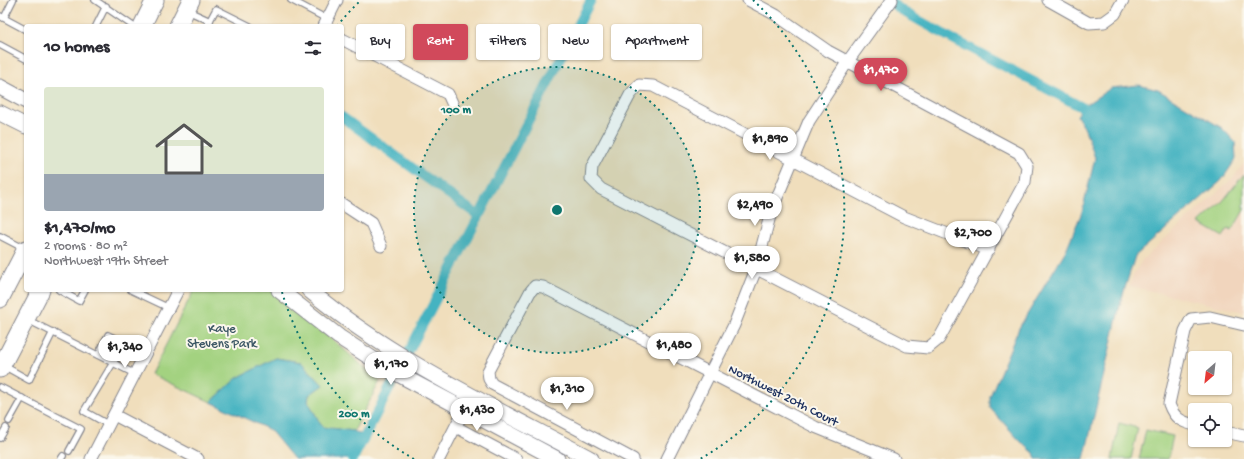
<!DOCTYPE html>
<meta charset="utf-8">
<style>
body{margin:0;font-family:"Gochi Hand",sans-serif;background:#f2f2f3;color:#2b2b33;height:100vh;display:flex;flex-direction:column;font-size:15px;white-space:nowrap}
*{box-sizing:border-box;margin:0}
p{font-size:13px;color:#7c7c81}
.icon{flex:none;width:22px;height:22px;fill:none;stroke:currentColor;stroke-width:2;stroke-linecap:round;stroke-linejoin:round}
.map{position:relative;flex:1;overflow:hidden}
.drawer{position:absolute;left:24px;top:24px;width:320px;height:268px;display:flex;flex-direction:column;background:#fff;border-radius:4px;box-shadow:0 1px 3px #0004}
.drawer>*{flex:none}
.banner{position:absolute;left:356px;top:24px;width:380px;height:36px;display:flex;gap:8px}
.needle{width:26px;rotate:208deg}
.fabs{position:absolute;left:1188px;top:351px;display:grid;gap:8px}
.fabs a{display:grid;place-items:center;width:44px;height:44px;border-radius:4px;background:#fff;box-shadow:0 1px 3px #0004;font-size:20px}
.price{position:absolute;translate:-50% -34px;padding:0 9px;border-radius:14px;background:#fff;color:#222;font-size:13px;line-height:26px;filter:drop-shadow(0 1px 2px #0008)}
.price::after{content:'';position:absolute;left:50%;top:24px;width:12px;height:9px;margin-left:-6px;background:inherit;clip-path:polygon(0 0,100% 0,50% 100%)}
.price.on{background:#d1495b;color:#fff}
ul{padding:0;list-style:none}
li{display:grid;align-content:center;gap:8px;height:212px;padding:0 20px}
li span{display:grid;place-items:center;height:124px;border-radius:4px;color:#555}
li>.icon{margin-inline-start:auto}
span .icon{width:72px;height:72px;fill:#fffc;stroke-width:1}
li b{font-size:17px}
h2{display:flex;justify-content:space-between;align-items:center;height:48px;padding:0 20px;font-size:17px}
.pill{padding:0 14px;border-radius:4px;background:#fff;box-shadow:0 1px 3px #0004;font-size:14px;line-height:36px}
.pill.on{background:#d1495b;color:#fff}
.map>svg:first-child{display:block}
.built{fill:#f1d5bd}
.green{fill:#a3d280;stroke:#5f806f}
.water{fill:#45b3c1;stroke:#307190}
.lines{fill:none;stroke-linecap:round;stroke-linejoin:round}
.canal{stroke:#45b3c1;stroke-width:10}
.lane-casing{stroke:#86868d;stroke-width:8}
.street-casing{stroke:#86868d;stroke-width:13}
.secondary-casing{stroke:#86868d;stroke-width:17}
.primary-casing{stroke:#86868d;stroke-width:19}
.lane{stroke:#fff;stroke-width:5.5}
.street{stroke:#fff;stroke-width:11}
.secondary{stroke:#fff;stroke-width:15}
.primary{stroke:#fff;stroke-width:17}
.ring{fill:none;stroke:#0f766e;stroke-width:2;stroke-dasharray:2 4}
.labels{text-anchor:middle;stroke-width:4;stroke-linejoin:round;paint-order:stroke}
.park-label{font-size:13px;fill:#3d5866;stroke:#fbf7ec}
.street-label{font-size:13px;fill:#1b2f5e;stroke:#fbf7ec}
.centre{fill:#0f766e;stroke:#fbf7ec;stroke-width:2}
.ring-label{font-size:12px;text-anchor:middle;font-weight:bold;fill:#0f766e;stroke:#fbf7ec;stroke-width:4;stroke-linejoin:round;paint-order:stroke}
</style>
<div class="map">
<svg width="1244" height="459" viewBox="0 0 1244 459">
<rect width="100%" height="100%" fill="#fbf7ec"/>
<filter id="ink" filterUnits="userSpaceOnUse"><feTurbulence type="fractalNoise" baseFrequency=".025" numOctaves="2"/><feDisplacementMap in="SourceGraphic" scale="8" xChannelSelector="R" yChannelSelector="G"/><feConvolveMatrix kernelMatrix="1 2 1 2 8 2 1 2 1" color-interpolation-filters="sRGB"/></filter>
<filter id="wash" filterUnits="userSpaceOnUse"><feTurbulence type="fractalNoise" baseFrequency=".012" numOctaves="4" result="noise"/><feDisplacementMap in="SourceGraphic" scale="16" xChannelSelector="R" yChannelSelector="G"/><feGaussianBlur stdDeviation="0.9" result="paint"/><feColorMatrix in="noise" values="0 0 0 0 0 0 0 0 0 0 0 0 0 0 0 0 0 1.4 0 .05"/><feComposite in="paint" operator="in"/></filter>
<g filter="url(#wash)">
<rect width="100%" height="100%" fill="#f0debc"/>
<!-- built -->
<polygon class="built" points="1244,163 1244,312 1129,286 1134,273 1143,259 1234,177"/>
<!-- green -->
<g class="green">
<polygon points="1244,174 1244,210 1232,231 1228,229 1223,237 1199,223 1222,202"/>
<polygon points="194,290 276,290 380,381 354,431 322,427 308,401 309,395 323,385 301,362 276,358 237,378 211,402 151,374"/>
<polygon points="1119,423 1138,428 1131,459 1112,459"/>
<polygon points="1146,430 1173,436 1168,459 1139,459"/>
</g>
<!-- water -->
<g class="water">
<polygon points="1139,85 1158,90 1222,128 1235,142 1236,159 1221,181 1135,256 1121,301 1084,459 1036,459 1034,453 1020,441 990,408 990,396 1019,328 1066,250 1082,212 1095,158 1085,129 1077,116 1082,107 1111,88"/>
<polygon points="276,358 301,362 323,385 309,395 308,401 322,427 354,431 364,436 353,459 294,459 270,430 211,402 237,378"/>
</g>
<g class="lines">
<!-- canal -->
<g class="canal">
<polyline points="888,0 904,12 949,37 1093,113"/>
<polyline points="342,117 479,216"/>
<polyline points="353,459 591,0"/>
</g>
</g>
</g>
<g filter="url(#ink)">
<g class="lines">
<defs>
<g id="lane">
<polyline points="95,0 133,26"/>
<polyline points="291,0 327,19"/>
<polyline points="188,11 210,21"/>
<polyline points="0,16 26,30"/>
<polyline points="4,18 13,0"/>
<polyline points="96,26 106,6"/>
<polyline points="207,26 216,9 250,26"/>
<polyline points="0,45 26,59"/>
<polyline points="0,236 25,249"/>
<polyline points="59,290 79,301 85,290"/>
<polyline points="131,290 169,308"/>
<polyline points="28,320 135,374"/>
<polyline points="98,355 108,335 125,343 84,411 109,425"/>
<polyline points="4,366 29,380 53,332"/>
<polyline points="0,387 81,429 69,451"/>
<polyline points="9,421 22,398"/>
<polyline points="0,438 6,428"/>
<polyline points="61,459 63,456"/>
</g>
<g id="street">
<polyline points="748,0 776,15 828,51 1019,153 1027,166 1025,182 939,339 928,348 907,346 601,189 591,179 592,167 630,95 639,85 653,86 904,217 989,250"/>
<polyline points="1048,0 1089,23 1104,22 1115,14 1123,0"/>
<polyline points="324,26 337,0"/>
<polyline points="342,39 448,94 453,105"/>
<polyline points="342,204 371,223 381,246"/>
<polyline points="114,415 198,459"/>
<path d="M1195 425C1181 422 1174 418 1169 404L1185 331 1191 319 1210 317 1244 325"/>
<polyline points="456,427 516,459"/>
<polyline points="1225,432 1244,436"/>
<polyline points="91,459 178,290"/>
<polyline points="439,459 464,410"/>
<polyline points="633,459 492,384 489,379 488,371 530,292 535,286 543,287 815,427 894,459"/>
<polyline points="667,459 734,325 756,269 771,212 809,121 848,61 892,0"/>
</g>
<g id="secondary">
<polyline points="0,87 26,101"/>
<polyline points="0,113 26,126"/>
<polyline points="279,290 339,337 385,367 557,459"/>
<path d="M309 290C394 361 494 407 591 459"/>
</g>
<g id="primary">
<polyline points="142,26 155,0"/>
<polyline points="178,26 191,0"/>
<polyline points="0,299 26,249"/>
<polyline points="0,369 41,290"/>
</g>
</defs>
<!-- lane casing -->
<use href="#lane" class="lane-casing"/>
<!-- street casing -->
<use href="#street" class="street-casing"/>
<!-- secondary casing -->
<use href="#secondary" class="secondary-casing"/>
<!-- primary casing -->
<use href="#primary" class="primary-casing"/>
<!-- lane -->
<use href="#lane" class="lane"/>
<!-- street -->
<use href="#street" class="street"/>
<!-- secondary -->
<use href="#secondary" class="secondary"/>
<!-- primary -->
<use href="#primary" class="primary"/>
</g>
</g>
<!-- distance rings -->
<circle cx="557" cy="210" r="143" fill="#0f766e" fill-opacity=".12"/>
<g class="ring">
<circle cx="557" cy="210" r="143"/>
<path d="M414 459A287 287 0 0 1 282 292M337 26A287 287 0 0 1 361 0M753 0A287 287 0 0 1 700 459"/>
</g>
<g class="labels">
<!-- park labels -->
<g class="park-label">
<text x="222" y="332">Kaye<tspan x="222" dy="15">Stevens Park</tspan></text>
</g>
<!-- street labels -->
<g class="street-label">
<text transform="translate(784 394) rotate(27)" y="5">Northwest 20th Court</text>
</g>
</g>
<circle cx="557" cy="210" r="6" class="centre"/>
<g class="ring-label">
<text x="456" y="113">100 m</text>
<text x="354" y="417">200 m</text>
</g>
</svg>
<div class="fabs">
<a><svg class="needle" viewBox="-14 -14 28 28"><path d="M0-13l5 13h-10z" fill="#e53935"/><path d="M0 13l5-13h-10z" fill="#7c7c81"/></svg></a>
<a><svg class="icon" aria-label="locate" viewBox="0 0 24 24"><circle cx="12" cy="12" r="6"/><path d="M12 2v4M12 18v4M2 12h4M18 12h4"/></svg></a>
</div>
<b class="price on" style="left:881px;top:92px">$1,470</b>
<b class="price" style="left:770px;top:161px">$1,890</b>
<b class="price" style="left:755px;top:227px">$2,490</b>
<b class="price" style="left:973px;top:255px">$2,700</b>
<b class="price" style="left:752px;top:280px">$1,580</b>
<b class="price" style="left:674px;top:367px">$1,480</b>
<b class="price" style="left:125px;top:369px">$1,340</b>
<b class="price" style="left:391px;top:386px">$1,170</b>
<b class="price" style="left:567px;top:411px">$1,310</b>
<b class="price" style="left:477px;top:432px">$1,430</b>
<div class="banner">
<a class="pill">Buy</a>
<a class="pill on">Rent</a>
<a class="pill">Filters</a>
<a class="pill">New</a>
<a class="pill">Apartment</a>
</div>
<section class="drawer">
<h2>10 homes<svg class="icon" aria-label="filters" viewBox="0 0 24 24"><path d="M4 7h16M4 17h16"/><circle cx="9" cy="7" r="2"/><circle cx="15" cy="17" r="2"/></svg></h2>
<ul>
<li><span style="background:linear-gradient(#dfe7d0 70%,#9aa5b1 0)"><svg class="icon" aria-label="home" viewBox="0 0 24 24"><path d="M3 11l9-7 9 7M6 9v11h12V9"/></svg></span><div><b>$1,470/mo</b><p>2 rooms · 80 m²</p><p>Northwest 19th Street</p></div></li>
</ul>
</section>
</div>
